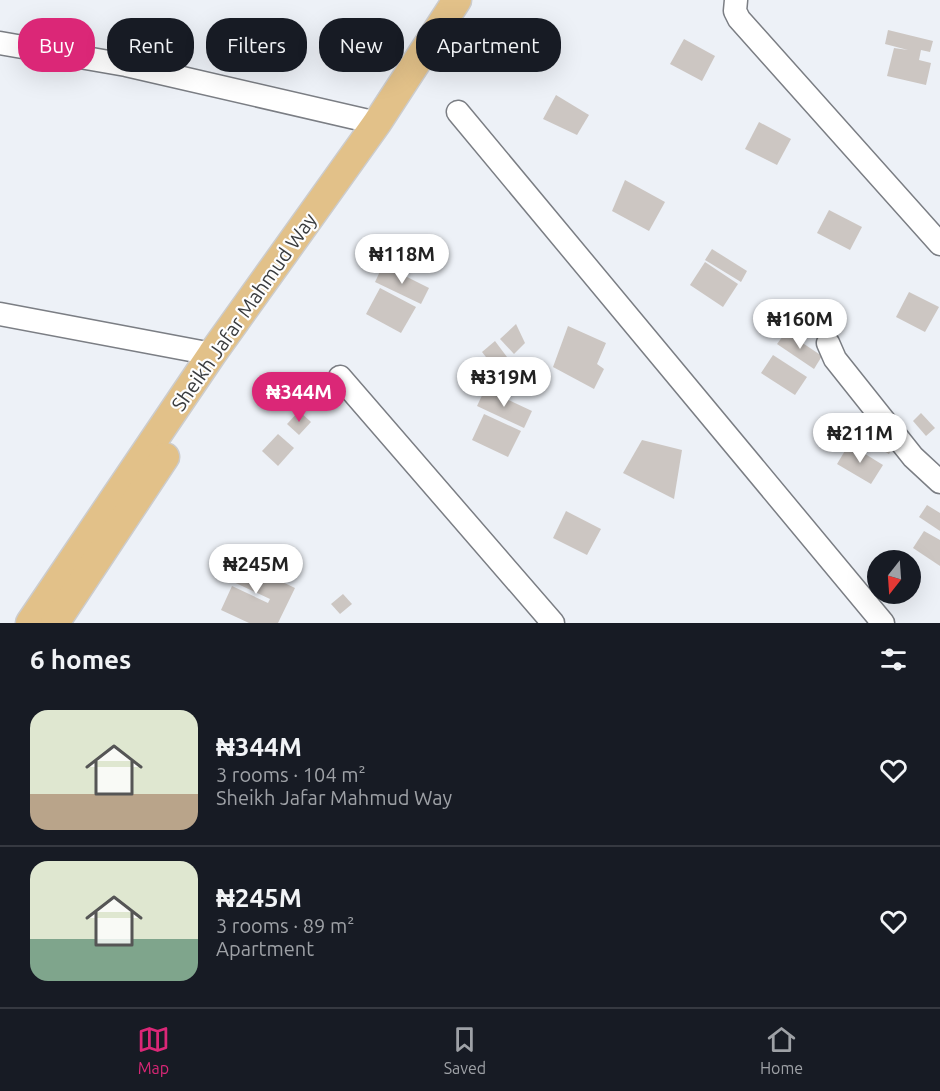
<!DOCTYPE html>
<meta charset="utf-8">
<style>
body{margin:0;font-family:Ubuntu,sans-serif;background:#20242c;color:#f1f3f6;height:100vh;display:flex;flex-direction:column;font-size:22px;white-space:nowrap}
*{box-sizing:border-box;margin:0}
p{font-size:20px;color:#9ea1a6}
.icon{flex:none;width:33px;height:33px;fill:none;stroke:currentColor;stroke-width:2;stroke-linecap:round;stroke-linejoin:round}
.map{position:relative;height:623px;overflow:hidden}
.side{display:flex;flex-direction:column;background:#171b24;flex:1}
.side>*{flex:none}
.guide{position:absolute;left:18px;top:18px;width:600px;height:54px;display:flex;gap:12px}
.needle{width:39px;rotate:197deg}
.fabs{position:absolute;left:867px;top:550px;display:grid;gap:12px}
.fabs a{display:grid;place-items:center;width:54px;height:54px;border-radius:50%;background:#171b24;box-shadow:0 6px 24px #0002;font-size:30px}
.price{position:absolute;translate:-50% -51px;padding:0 14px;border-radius:21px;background:#fff;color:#222;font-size:20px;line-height:39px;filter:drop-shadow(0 2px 3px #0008)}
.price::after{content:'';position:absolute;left:50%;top:36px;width:18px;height:14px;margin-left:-9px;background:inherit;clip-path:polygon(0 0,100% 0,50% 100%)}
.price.selected{background:#db2777;color:#fff}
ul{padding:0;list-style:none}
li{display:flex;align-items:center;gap:18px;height:150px;padding:0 30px}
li+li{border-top:2px solid #363941}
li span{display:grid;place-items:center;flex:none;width:168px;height:120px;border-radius:18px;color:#555}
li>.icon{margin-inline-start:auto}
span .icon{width:72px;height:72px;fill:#fffc;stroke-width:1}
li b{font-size:26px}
h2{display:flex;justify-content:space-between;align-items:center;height:72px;padding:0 30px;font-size:26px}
.tag{padding:0 21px;border-radius:24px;background:#171b24;box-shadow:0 6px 24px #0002;font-size:21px;line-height:54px}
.tag.selected{background:#db2777;color:#fff}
.tabs{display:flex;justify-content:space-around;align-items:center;height:84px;border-top:2px solid #363941;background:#171b24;font-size:16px;color:#9ea1a6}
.tabs a{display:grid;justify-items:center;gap:3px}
.tabs .selected{color:#db2777}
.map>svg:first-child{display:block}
.building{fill:#ccc6c2}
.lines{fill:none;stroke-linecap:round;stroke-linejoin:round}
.minor-casing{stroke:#7b7e84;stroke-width:25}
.major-casing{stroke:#cccccd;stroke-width:31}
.minor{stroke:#fff;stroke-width:22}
.major{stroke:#e2c189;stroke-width:28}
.labels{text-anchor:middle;stroke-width:4.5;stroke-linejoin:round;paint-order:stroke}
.street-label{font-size:20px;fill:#3a3c3e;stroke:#fefefe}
</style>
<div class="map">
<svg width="940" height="623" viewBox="0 0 940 623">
<rect width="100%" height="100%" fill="#edf1f7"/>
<!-- building -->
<g class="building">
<polygon points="888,30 933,41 930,52 921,50 919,60 931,63 926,85 887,76 894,48 908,50 885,44"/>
<polygon points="684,39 715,56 702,81 670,64"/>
<polygon points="556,95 589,115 577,135 543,119"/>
<polygon points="759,122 791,139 777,165 745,149"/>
<polygon points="625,180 665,202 649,231 612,211"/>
<polygon points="829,210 862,227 850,250 817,233"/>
<polygon points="712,249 747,271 741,282 705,260"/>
<polygon points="705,262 738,284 723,307 690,285"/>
<polygon points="383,265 429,288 421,304 375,282"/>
<polygon points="380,288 416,307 401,333 366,314"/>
<polygon points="909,292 939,307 925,332 896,317"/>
<polygon points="516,324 525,343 514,354 500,339"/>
<polygon points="568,326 606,343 597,364 604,369 594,389 553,367"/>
<polygon points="786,332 822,356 814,369 777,344"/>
<polygon points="495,341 510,361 497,371 482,352"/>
<polygon points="773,355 807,377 795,395 761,373"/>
<polygon points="485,389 532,411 524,428 477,406"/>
<polygon points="299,411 311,422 299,435 287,424"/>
<polygon points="921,413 935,428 926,436 913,421"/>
<polygon points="484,414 521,431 508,457 472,440"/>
<polygon points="863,423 896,442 889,454 856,435"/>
<polygon points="278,434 294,448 278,466 262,451"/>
<polygon points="642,440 682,450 674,499 623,473"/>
<polygon points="849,444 883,465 871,484 837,464"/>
<polygon points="927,505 940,513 940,531 919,517"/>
<polygon points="566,511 601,529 587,555 553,538"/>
<polygon points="924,531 940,540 940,566 913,548"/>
<polygon points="234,559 295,588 278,623 249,623 221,610 232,586 268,603 270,599 225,578"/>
<polygon points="343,594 352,604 340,614 331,604"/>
</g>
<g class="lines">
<defs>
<g id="minor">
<polyline points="736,0 735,11 739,19 940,244"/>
<polyline points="0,43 126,65 377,123"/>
<polyline points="458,112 883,623"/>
<polyline points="0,314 212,354"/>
<polyline points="828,343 835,359 913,457 940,482"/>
<polyline points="340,377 553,623"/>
</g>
<g id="major">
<polyline points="30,623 212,354 377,123 457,0"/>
<polyline points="55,623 165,457"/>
</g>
</defs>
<!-- minor casing -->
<use href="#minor" class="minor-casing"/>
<!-- major casing -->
<use href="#major" class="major-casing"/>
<!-- minor -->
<use href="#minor" class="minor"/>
<!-- major -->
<use href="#major" class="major"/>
</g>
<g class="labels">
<!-- street labels -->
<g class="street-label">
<text transform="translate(244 312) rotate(-55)" y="7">Sheikh Jafar Mahmud Way</text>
</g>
</g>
</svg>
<div class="fabs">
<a><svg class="needle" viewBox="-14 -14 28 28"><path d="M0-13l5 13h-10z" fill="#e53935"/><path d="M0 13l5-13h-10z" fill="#9ea1a6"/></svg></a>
</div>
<b class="price" style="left:402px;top:285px">₦118M</b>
<b class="price" style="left:800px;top:350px">₦160M</b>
<b class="price" style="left:504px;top:408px">₦319M</b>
<b class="price selected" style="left:299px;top:423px">₦344M</b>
<b class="price" style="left:860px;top:464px">₦211M</b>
<b class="price" style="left:256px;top:595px">₦245M</b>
<div class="guide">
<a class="tag selected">Buy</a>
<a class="tag">Rent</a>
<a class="tag">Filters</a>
<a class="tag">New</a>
<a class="tag">Apartment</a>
</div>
</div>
<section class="side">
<h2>6 homes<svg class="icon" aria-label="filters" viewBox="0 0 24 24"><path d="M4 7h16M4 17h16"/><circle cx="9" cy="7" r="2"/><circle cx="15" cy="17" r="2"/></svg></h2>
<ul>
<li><span style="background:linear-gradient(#dfe7d0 70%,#b9a48a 0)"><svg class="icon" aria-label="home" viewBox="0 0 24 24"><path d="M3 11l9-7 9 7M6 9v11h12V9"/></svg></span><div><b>₦344M</b><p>3 rooms · 104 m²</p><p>Sheikh Jafar Mahmud Way</p></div><svg class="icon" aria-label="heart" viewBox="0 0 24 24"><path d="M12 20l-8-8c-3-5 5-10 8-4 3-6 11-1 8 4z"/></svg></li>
<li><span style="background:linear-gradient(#dfe7d0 65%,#7fa58c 0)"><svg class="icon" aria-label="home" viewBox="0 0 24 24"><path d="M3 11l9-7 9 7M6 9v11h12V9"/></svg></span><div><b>₦245M</b><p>3 rooms · 89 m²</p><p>Apartment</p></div><svg class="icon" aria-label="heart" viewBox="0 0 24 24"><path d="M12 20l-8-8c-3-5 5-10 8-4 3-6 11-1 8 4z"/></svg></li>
</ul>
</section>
<nav class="tabs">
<a class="selected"><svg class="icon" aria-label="map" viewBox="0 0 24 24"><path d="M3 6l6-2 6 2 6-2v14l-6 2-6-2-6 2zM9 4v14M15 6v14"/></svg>Map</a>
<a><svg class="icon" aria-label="saved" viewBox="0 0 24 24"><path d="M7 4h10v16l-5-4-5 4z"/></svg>Saved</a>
<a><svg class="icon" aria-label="home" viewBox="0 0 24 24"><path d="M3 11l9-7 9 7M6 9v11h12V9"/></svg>Home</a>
</nav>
